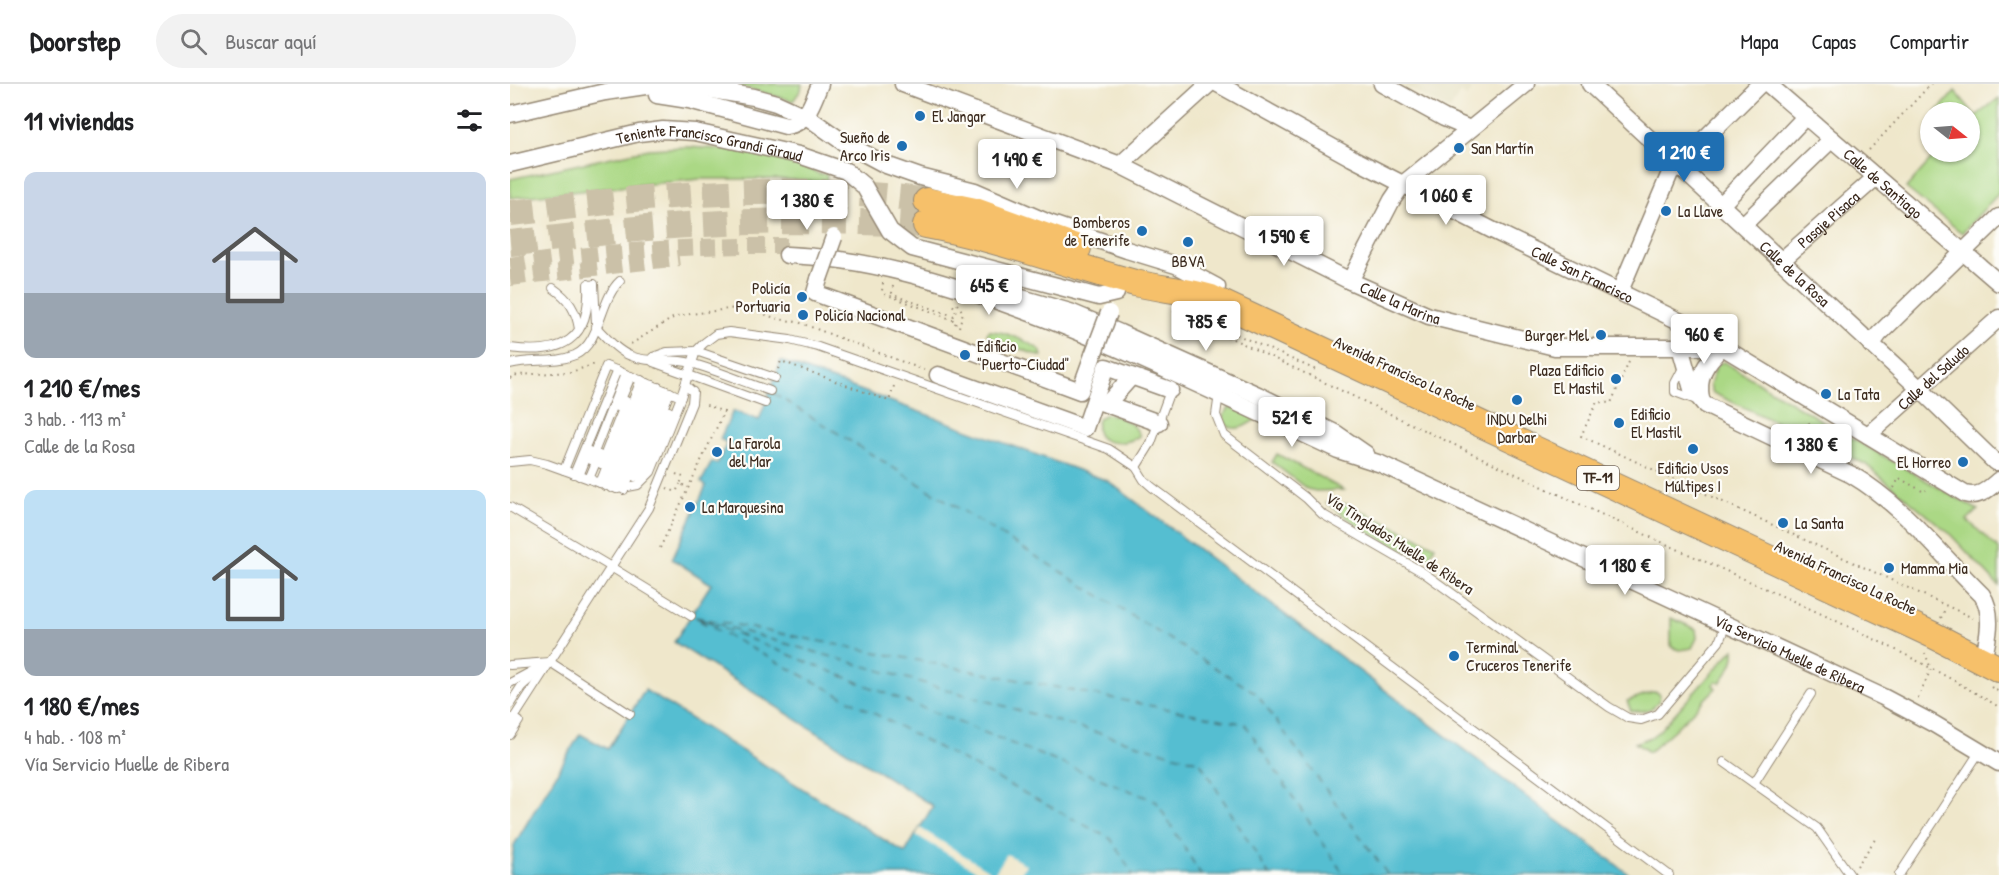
<!DOCTYPE html>
<html lang="es">
<meta charset="utf-8">
<style>
body{margin:0;font-family:"Patrick Hand",sans-serif;background:#f2f2f2;color:#202124;height:100vh;display:flex;flex-direction:column;font-size:22px;white-space:nowrap}
*{box-sizing:border-box;margin:0}
p{font-size:20px;color:#757577}
.icon{flex:none;width:33px;height:33px;fill:none;stroke:currentColor;stroke-width:2;stroke-linecap:round;stroke-linejoin:round}
.map{position:relative;flex:1;overflow:hidden}
.sheet{display:flex;flex-direction:column;background:#fff;width:510px}
.sheet>*{flex:none}
.needle{width:39px;rotate:107deg}
.buttons{position:absolute;left:1410px;top:18px;display:grid;gap:12px}
.buttons a{display:grid;place-items:center;width:60px;height:60px;border-radius:50%;background:#fff;box-shadow:0 2px 4px #0004;font-size:30px}
.price{position:absolute;translate:-50% -51px;padding:0 14px;border-radius:6px;background:#fff;color:#222;font-size:20px;line-height:39px;filter:drop-shadow(0 2px 3px #0008)}
.price::after{content:'';position:absolute;left:50%;top:36px;width:18px;height:14px;margin-left:-9px;background:inherit;clip-path:polygon(0 0,100% 0,50% 100%)}
.price.on{background:#1f6fb2;color:#fff}
ul{padding:0;list-style:none}
li{display:grid;align-content:center;gap:12px;height:318px;padding:0 24px}
li span{display:grid;place-items:center;height:186px;border-radius:12px;color:#555}
li>.icon{margin-inline-start:auto}
span .icon{width:108px;height:108px;fill:#fffc;stroke-width:1}
li b{font-size:26px}
h2{display:flex;justify-content:space-between;align-items:center;height:72px;padding:0 24px;font-size:26px}
header{display:flex;align-items:center;gap:36px;box-sizing:border-box;height:84px;padding:0 30px;background:#fff;border-bottom:2px solid #e0e0e0}
header strong{font-size:28px}
nav{display:flex;gap:33px;margin-inline-start:auto;font-size:21px}
.search{width:420px;height:54px;background:#f2f2f2;display:flex;align-items:center;gap:15px;box-sizing:border-box;padding:0 21px;border-radius:33px;color:#757577;font-size:22px}
main{display:flex;flex:1;min-height:0}
.map>svg:first-child{display:block}
.built{fill:#e2dcba}
.green{fill:#abd885;stroke:#738152;stroke-width:1.5}
.water{fill:#55bed1;stroke:#487478;stroke-width:1.5}
.pier{fill:#efe7cb}
.lines{fill:none;stroke-linecap:round;stroke-linejoin:round}
.ferry{stroke:#445e5d;stroke-width:1.5;stroke-dasharray:8 6;stroke-linecap:butt}
.street-tunnel{stroke:#cbc1a8;stroke-width:16;stroke-dasharray:16 8;stroke-linecap:butt}
.primary-tunnel{stroke:#cbc1a8;stroke-width:26;stroke-dasharray:26 13;stroke-linecap:butt}
.lane-casing{stroke:#958874;stroke-width:10}
.street-casing{stroke:#958874;stroke-width:19}
.primary-casing{stroke:#958874;stroke-width:28}
.path{stroke:#958874;stroke-width:2;stroke-dasharray:1.5 4.5;stroke-linecap:butt}
.lane{stroke:#fff;stroke-width:8}
.street{stroke:#fff;stroke-width:16}
.primary{stroke:#f6c06b;stroke-width:26}
.street-bridge-casing{stroke:#958874;stroke-width:19;stroke-linecap:butt}
.street-bridge{stroke:#fff;stroke-width:16}
.poi-dot{fill:#1f6fb2;stroke:#fdfcf7;stroke-width:2}
.labels{text-anchor:middle;stroke-width:4.5;stroke-linejoin:round;paint-order:stroke}
.shield{fill:#fdfcf7;stroke:#75695f;stroke-width:1.5}
.shield-label{font-size:15px;font-weight:bold;fill:#3b2a1e}
.poi-label{font-size:16px;fill:#3b2a1e;stroke:#fdfcf7;text-anchor:start}
.street-label{font-size:16px;fill:#3b2a1e;stroke:#fdfcf7}
</style>
<header>
<strong>Doorstep</strong>
<div class="search"><svg class="icon" aria-label="search" viewBox="0 0 24 24"><circle cx="10" cy="10" r="6"/><path d="M15 15l6 6"/></svg>Buscar aquí</div>
<nav><a>Mapa</a><a>Capas</a><a>Compartir</a></nav>
</header>
<main>
<section class="sheet">
<h2>11 viviendas<svg class="icon" aria-label="filters" viewBox="0 0 24 24"><path d="M4 7h16M4 17h16"/><circle cx="9" cy="7" r="2"/><circle cx="15" cy="17" r="2"/></svg></h2>
<ul>
<li><span style="background:linear-gradient(#c9d6e8 65%,#9aa5b1 0)"><svg class="icon" aria-label="home" viewBox="0 0 24 24"><path d="M3 11l9-7 9 7M6 9v11h12V9"/></svg></span><div><b>1 210 €/mes</b><p>3 hab. · 113 m²</p><p>Calle de la Rosa</p></div></li>
<li><span style="background:linear-gradient(#bfe0f5 75%,#9aa5b1 0)"><svg class="icon" aria-label="home" viewBox="0 0 24 24"><path d="M3 11l9-7 9 7M6 9v11h12V9"/></svg></span><div><b>1 180 €/mes</b><p>4 hab. · 108 m²</p><p>Vía Servicio Muelle de Ribera</p></div></li>
</ul>
</section>
<div class="map">
<svg width="1489" height="791" viewBox="0 0 1489 791">
<rect width="100%" height="100%" fill="#fdfcf7"/>
<filter id="ink" filterUnits="userSpaceOnUse"><feTurbulence type="fractalNoise" baseFrequency=".0167" numOctaves="2"/><feDisplacementMap in="SourceGraphic" scale="12" xChannelSelector="R" yChannelSelector="G"/><feConvolveMatrix kernelMatrix="1 2 1 2 8 2 1 2 1" color-interpolation-filters="sRGB"/></filter>
<filter id="wash" filterUnits="userSpaceOnUse"><feTurbulence type="fractalNoise" baseFrequency=".008" numOctaves="4" result="noise"/><feDisplacementMap in="SourceGraphic" scale="24" xChannelSelector="R" yChannelSelector="G"/><feGaussianBlur stdDeviation="1.35" result="paint"/><feColorMatrix in="noise" values="0 0 0 0 0 0 0 0 0 0 0 0 0 0 0 0 0 1.4 0 .05"/><feComposite in="paint" operator="in"/></filter>
<g filter="url(#wash)">
<rect width="100%" height="100%" fill="#efe7cb"/>
<!-- built -->
<polygon class="built" points="890,0 959,0 958,1 962,7 956,13 951,8 949,10 940,26"/>
<!-- green -->
<g class="green">
<polygon points="222,0 292,0 291,6 283,17"/>
<polygon points="1445,7 1466,32 1489,14 1489,109 1452,149 1396,104 1428,68 1460,68 1460,28 1427,28"/>
<polygon points="177,63 225,66 256,72 295,83 309,90 317,90 316,99 268,95 190,95 0,114 0,95 139,65"/>
<path d="M479 247C493 246 519 258 530 266L532 272H529L480 254 477 250Z"/>
<polygon points="1214,278 1324,344 1468,426 1457,436 1489,465 1489,502 1439,449 1355,380 1203,309 1200,301 1207,280"/>
<path d="M720 323 748 334C736 341 728 349 716 341L713 332Z"/>
<path d="M596 330C610 332 625 339 630 352 613 363 577 362 589 334Z"/>
<polygon points="767,370 834,406 806,407 797,405 762,378"/>
<path d="M817 419 837 420 925 462 919 474C874 460 854 447 817 419Z"/>
<polygon points="1161,534 1186,545 1187,554 1182,564 1170,566 1161,563"/>
<path d="M1224 565C1226 579 1217 588 1210 599L1206 597 1203 601 1206 604 1165 645 1139 668 1125 659 1141 653 1149 647Z"/>
<path d="M1142 608H1147L1150 611C1148 626 1133 628 1121 627L1117 617Z"/>
</g>
<!-- water -->
<polygon class="water" points="271,277 598,397 1120,791 0,791 4,761 70,650 98,665 135,606 395,769 423,722 164,558 201,500 162,475 196,402 191,398 202,378 207,380 217,359 210,355 223,327 249,336"/>
<!-- pier -->
<polygon class="pier" points="410,744 484,790 497,770 516,781 510,791 473,791 406,751"/>
<g class="lines">
<!-- ferry -->
<g class="ferry">
<polyline points="263,309 746,609 878,791"/>
<polyline points="185,533 735,640 834,791"/>
<polyline points="187,534 646,717 691,791"/>
<polyline points="193,536 690,678 759,791"/>
<polyline points="190,537 601,755 623,791"/>
</g>
</g>
</g>
<g filter="url(#ink)">
<g class="lines">
<!-- street-tunnel -->
<g class="street-tunnel">
<path d="M0 181C92 167 184 161 277 162"/>
<polyline points="0,194 169,174"/>
</g>
<!-- primary-tunnel -->
<g class="primary-tunnel">
<path d="M0 129C45 125 90 118 136 114 229 106 324 104 417 117"/>
<path d="M0 159C46 155 91 148 137 144 229 136 323 135 416 141"/>
</g>
<defs>
<g id="lane">
<polyline points="84,200 86,239"/>
<path d="M43 204C59 215 66 226 69 245"/>
<path d="M86 243C96 253 107 267 121 272 140 280 162 273 181 279 208 287 234 298 260 307"/>
<path d="M0 264C51 271 81 257 78 200"/>
<polyline points="143,273 157,268 186,267 265,294"/>
<polyline points="143,278 255,319"/>
<path d="M0 280C21 274 44 280 65 271 91 259 90 215 110 197"/>
<polyline points="1175,280 1165,299 1165,308 1189,317"/>
<polyline points="709,310 706,331 714,351 796,414 812,430 914,489 1099,623 1118,634 1131,636 1148,630 1209,558 1216,540"/>
<polyline points="108,323 121,292"/>
<polyline points="81,376 115,290"/>
<polyline points="0,378 20,376 37,380 107,405 128,401 141,388 171,313 186,267 194,259 206,250 219,248 280,256 308,263 599,365 626,383 634,396 642,403 1159,791"/>
<polyline points="91,380 116,317"/>
<polyline points="626,383 641,359 661,304"/>
<polyline points="54,386 96,282 171,313"/>
<polyline points="64,390 107,286"/>
<polyline points="69,392 79,367"/>
<polyline points="125,393 160,308"/>
<polyline points="79,395 89,371"/>
<polyline points="131,395 159,327"/>
<polyline points="90,399 131,296"/>
<polyline points="95,402 137,299"/>
<polyline points="101,404 143,301"/>
<polyline points="107,405 148,303"/>
<polyline points="114,406 154,306"/>
<polyline points="0,423 101,483 139,424 182,319 183,308 175,301"/>
<polyline points="0,581 40,578 120,630"/>
<polyline points="0,599 28,584"/>
<polyline points="0,620 11,603 32,584"/>
<polyline points="0,640 101,483 181,532"/>
<polyline points="0,651 9,637"/>
<polyline points="1214,678 1307,744 1340,791"/>
<polyline points="1244,699 1301,610"/>
<polyline points="1389,791 1470,667"/>
</g>
<g id="street">
<path id="s1" d="M393 0 610 81 840 197 919 232 1045 263H1212"/>
<path id="s2" d="M708 0 842 74 982 146 1173 239 1455 410C1470 414 1478 405 1489 396"/>
<polyline points="872,0 934,34 960,45"/>
<path id="s3" d="M1080 0 1410 305 1485 378H1489"/>
<path id="s4" d="M1258 0 1489 199"/>
<path d="M147 11 179 16 276 42C297 40 303 17 310 0"/>
<polyline points="0,30 95,8 142,1 184,3 244,13 266,19 299,34 333,58 376,81 410,93 465,107 539,139 617,166 666,181 707,203"/>
<path id="s5" d="M0 80 129 49 153 46 185 48 289 71 336 87 354 102 380 147 402 164 589 213 606 209"/>
<polyline points="610,81 699,0"/>
<polyline points="1211,121 1296,32"/>
<polyline points="1233,141 1322,55"/>
<path id="s6" d="M277 171C356 174 433 197 507 224 617 264 722 317 828 366L871 380 1373 613 1424 640 1489 679"/>
<path id="s7" d="M1271 177 1365 94"/>
<polyline points="309,195 305,209 570,307 583,271"/>
<polyline points="840,197 882,116 893,100 1016,0"/>
<polyline points="1110,207 1160,89 1250,0"/>
<polyline points="491,208 560,228 610,249 748,311 827,350 856,370"/>
<path d="M1180 254 1172 270 1182 305 1195 321 1342 391C1393 421 1430 470 1472 511 1484 529 1478 556 1473 576"/>
<polyline points="1361,261 1369,250 1489,133"/>
<polyline points="428,291 575,344 596,283 660,306"/>
<path d="M1191 315C1187 292 1195 280 1212 263"/>
<polyline points="585,316 649,339"/>
<polyline points="597,320 621,293"/>
<path id="s8" d="M1358 351 1489 234"/>
</g>
<g id="primary">
<polyline points="417,117 465,127 568,164"/>
<path d="M416 141C487 154 555 180 625 199 650 205 676 206 701 214L1423 551 1489 585"/>
</g>
</defs>
<!-- lane casing -->
<use href="#lane" class="lane-casing"/>
<!-- street casing -->
<use href="#street" class="street-casing"/>
<!-- primary casing -->
<use href="#primary" class="primary-casing"/>
<!-- path -->
<g class="path">
<polyline points="1359,66 1421,0"/>
<polyline points="373,199 372,207 375,210 446,237 444,244"/>
<polyline points="383,202 382,209 386,212 444,232 446,225 440,218"/>
<polyline points="447,220 453,228 448,247"/>
<path d="M663 227C816 298 967 373 1121 444 1244 501 1373 552 1489 623"/>
<polyline points="683,231 806,286"/>
<polyline points="121,260 166,232 234,223 268,235 288,238 414,286"/>
<polyline points="1119,278 1101,319 1087,318 1071,352 1463,534"/>
<polyline points="268,285 271,277 379,317 384,302"/>
<polyline points="0,294 7,291 61,288 85,280"/>
<polyline points="1293,351 1301,335"/>
<polyline points="166,390 173,393 170,400 178,403"/>
<polyline points="157,404 166,408 170,400"/>
<polyline points="1384,404 1389,394 1414,408 1416,406"/>
<polyline points="150,464 214,328 194,320"/>
<polyline points="1431,534 1436,523"/>
<polyline points="1481,603 1489,608"/>
<polyline points="1408,614 1421,585 1415,569"/>
<polyline points="1347,782 1366,754"/>
</g>
<!-- lane -->
<use href="#lane" class="lane"/>
<!-- street -->
<use href="#street" class="street"/>
<!-- primary -->
<use href="#primary" class="primary"/>
<defs>
<g id="street-bridge">
<polyline points="309,195 324,153"/>
<polyline points="583,271 599,229"/>
</g>
</defs>
<!-- street-bridge casing -->
<use href="#street-bridge" class="street-bridge-casing"/>
<!-- street-bridge -->
<use href="#street-bridge" class="street-bridge"/>
</g>
</g>
<!-- markers -->
<g class="poi-dot">
<circle cx="410" cy="32" r="6"/>
<circle cx="392" cy="62" r="6"/>
<circle cx="949" cy="64" r="6"/>
<circle cx="1156" cy="127" r="6"/>
<circle cx="632" cy="147" r="6"/>
<circle cx="678" cy="158" r="6"/>
<circle cx="292" cy="213" r="6"/>
<circle cx="293" cy="231" r="6"/>
<circle cx="1091" cy="251" r="6"/>
<circle cx="455" cy="271" r="6"/>
<circle cx="1106" cy="295" r="6"/>
<circle cx="1316" cy="310" r="6"/>
<circle cx="1007" cy="316" r="6"/>
<circle cx="1109" cy="339" r="6"/>
<circle cx="1183" cy="365" r="6"/>
<circle cx="207" cy="368" r="6"/>
<circle cx="1453" cy="378" r="6"/>
<circle cx="180" cy="423" r="6"/>
<circle cx="1273" cy="439" r="6"/>
<circle cx="1379" cy="484" r="6"/>
<circle cx="944" cy="572" r="6"/>
</g>
<g class="labels">
<!-- shield labels -->
<rect class="shield" x="1067" y="382" width="42" height="24" rx="4.5"/>
<g class="shield-label">
<text x="1088" y="399">TF-11</text>
</g>
<!-- poi labels -->
<g class="poi-label">
<text x="422" y="38">El Jangar</text>
<text x="380" y="59" text-anchor="end">Sueño de<tspan x="380" dy="18">Arco Iris</tspan></text>
<text x="961" y="70">San Martín</text>
<text x="1168" y="133">La Llave</text>
<text x="620" y="144" text-anchor="end">Bomberos<tspan x="620" dy="18">de Tenerife</tspan></text>
<text x="678" y="183" text-anchor="middle">BBVA</text>
<text x="280" y="210" text-anchor="end">Policía<tspan x="280" dy="18">Portuaria</tspan></text>
<text x="305" y="237">Policía Nacional</text>
<text x="1079" y="257" text-anchor="end">Burger Mel</text>
<text x="467" y="268">Edificio<tspan x="467" dy="18">"Puerto-Ciudad"</tspan></text>
<text x="1094" y="292" text-anchor="end">Plaza Edificio<tspan x="1094" dy="18">El Mastil</tspan></text>
<text x="1328" y="316">La Tata</text>
<text x="1121" y="336">Edificio<tspan x="1121" dy="18">El Mastil</tspan></text>
<text x="1007" y="341" text-anchor="middle">INDU Delhi<tspan x="1007" dy="18">Darbar</tspan></text>
<text x="219" y="365">La Farola<tspan x="219" dy="18">del Mar</tspan></text>
<text x="1441" y="384" text-anchor="end">El Horreo</text>
<text x="1183" y="390" text-anchor="middle">Edificio Usos<tspan x="1183" dy="18">Múltipes I</tspan></text>
<text x="192" y="429">La Marquesina</text>
<text x="1285" y="445">La Santa</text>
<text x="1391" y="490">Mamma Mia</text>
<text x="956" y="569">Terminal<tspan x="956" dy="18">Cruceros Tenerife</tspan></text>
</g>
<!-- street labels -->
<g class="street-label">
<text dy="6" stroke="none"><textPath href="#s5" startOffset="204">Teniente Francisco Grandi Giraud</textPath></text>
<text dy="6" stroke="none"><textPath href="#s4" startOffset="152">Calle de Santiago</textPath></text>
<text dy="6" stroke="none"><textPath href="#s7" startOffset="63">Pasaje Pisaca</textPath></text>
<text dy="6" stroke="none"><textPath href="#s2" startOffset="411">Calle San Francisco</textPath></text>
<text dy="6" stroke="none"><textPath href="#s3" startOffset="279">Calle de la Rosa</textPath></text>
<text dy="6" stroke="none"><textPath href="#s1" startOffset="544">Calle la Marina</textPath></text>
<text transform="translate(895 289) rotate(25)" y="6">Avenida Francisco La Roche</text>
<text dy="6" stroke="none"><textPath href="#s8" startOffset="87">Calle del Saludo</textPath></text>
<text transform="translate(890 459) rotate(33)" y="6">Vía Tinglados Muelle de Ribera</text>
<text transform="translate(1336 493) rotate(25)" y="6">Avenida Francisco La Roche</text>
<text dy="6" stroke="none"><textPath href="#s6" startOffset="1084">Vía Servicio Muelle de Ribera</textPath></text>
</g>
</g>
</svg>
<div class="buttons">
<a><svg class="needle" viewBox="-14 -14 28 28"><path d="M0-13l5 13h-10z" fill="#e53935"/><path d="M0 13l5-13h-10z" fill="#757577"/></svg></a>
</div>
<b class="price on" style="left:1174px;top:99px">1 210 €</b>
<b class="price" style="left:507px;top:106px">1 490 €</b>
<b class="price" style="left:936px;top:142px">1 060 €</b>
<b class="price" style="left:297px;top:147px">1 380 €</b>
<b class="price" style="left:774px;top:183px">1 590 €</b>
<b class="price" style="left:479px;top:232px">645 €</b>
<b class="price" style="left:696px;top:268px">785 €</b>
<b class="price" style="left:1194px;top:281px">960 €</b>
<b class="price" style="left:782px;top:364px">521 €</b>
<b class="price" style="left:1301px;top:391px">1 380 €</b>
<b class="price" style="left:1115px;top:512px">1 180 €</b>
</div>
</main>
